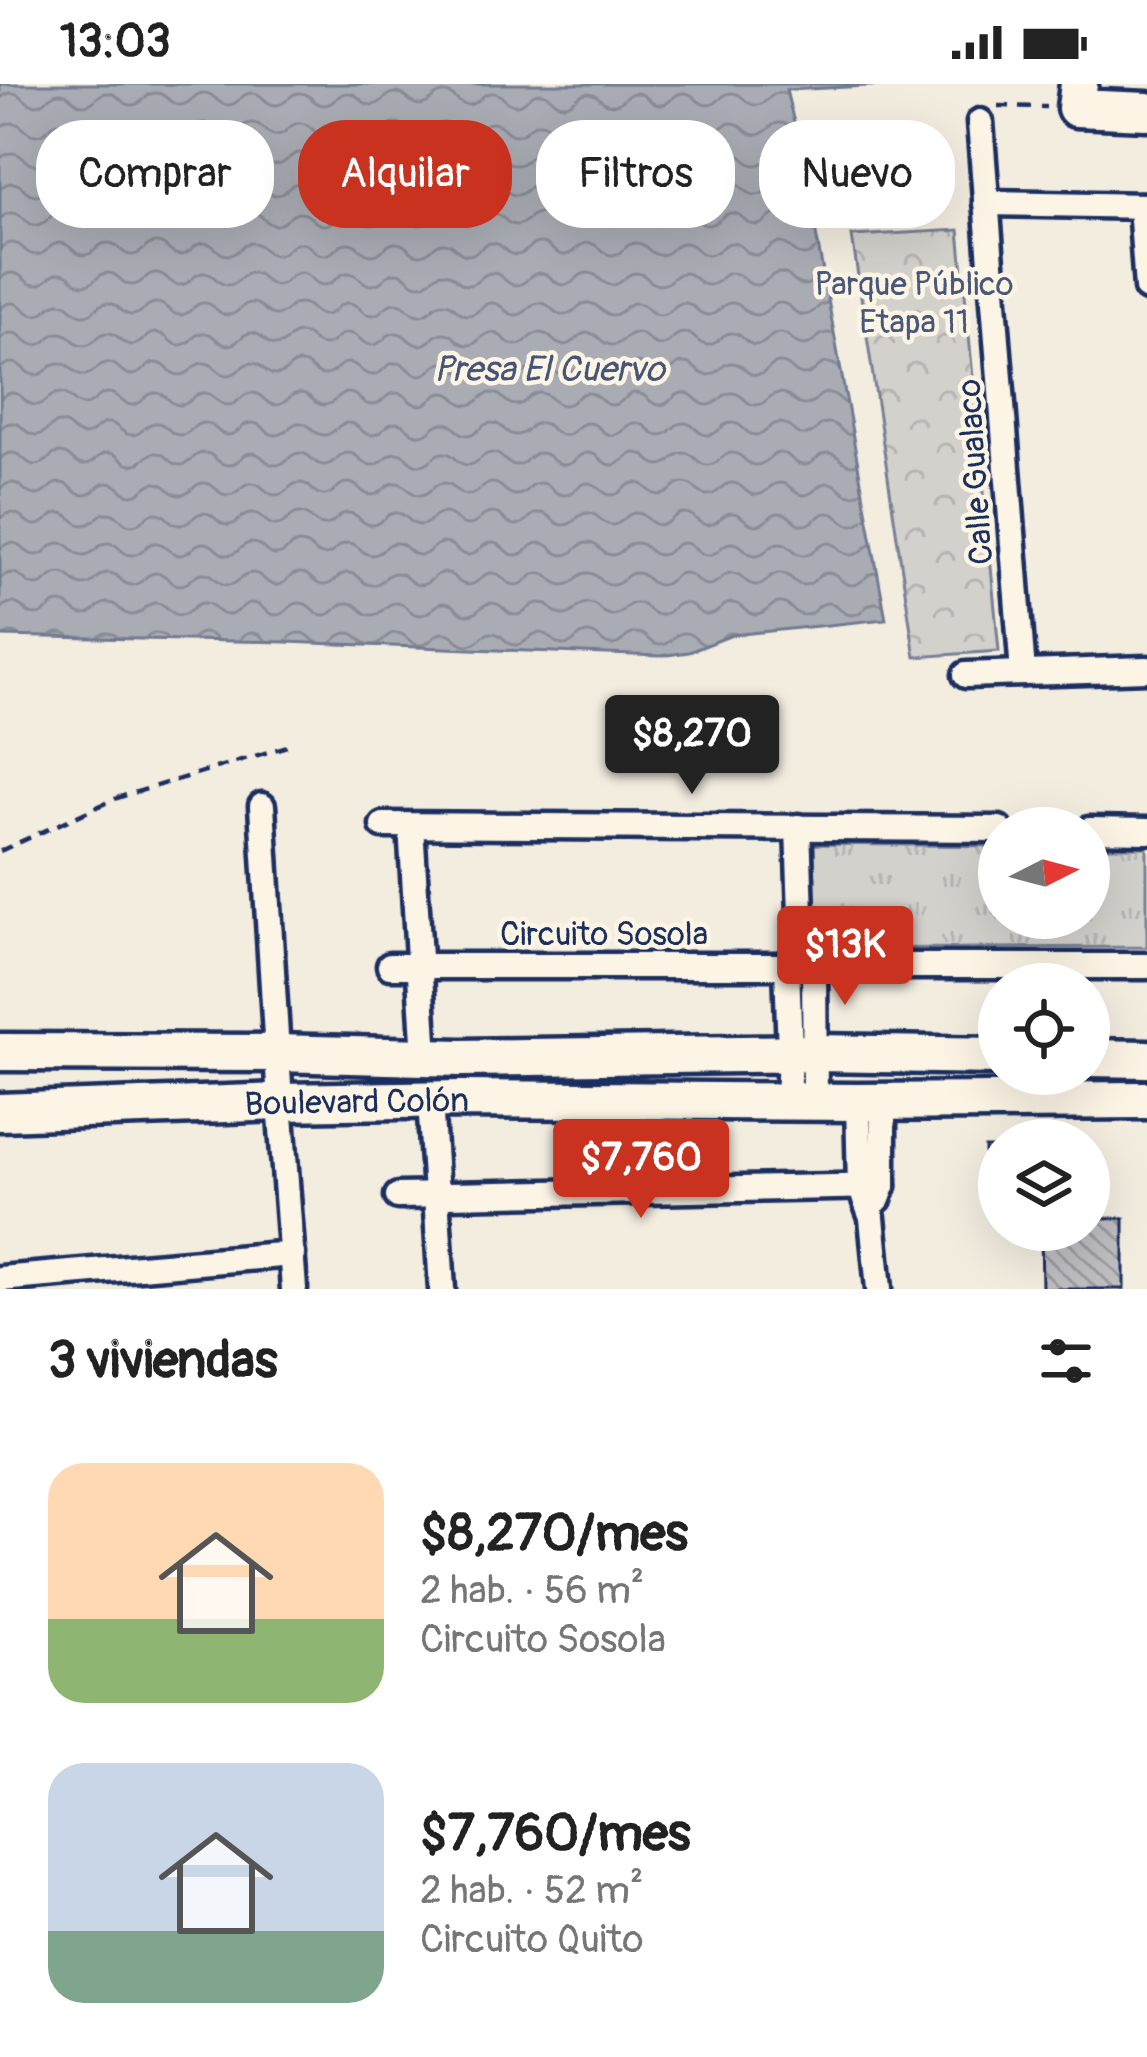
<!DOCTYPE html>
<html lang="es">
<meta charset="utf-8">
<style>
body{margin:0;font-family:Pangolin,sans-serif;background:#f2f2f2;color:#222;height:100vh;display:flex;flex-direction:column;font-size:45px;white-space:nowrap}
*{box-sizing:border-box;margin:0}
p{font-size:39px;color:#767676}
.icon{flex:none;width:66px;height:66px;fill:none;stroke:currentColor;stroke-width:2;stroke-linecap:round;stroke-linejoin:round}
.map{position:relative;height:1205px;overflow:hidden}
.drawer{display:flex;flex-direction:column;background:#fff;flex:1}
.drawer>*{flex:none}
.top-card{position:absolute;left:36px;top:36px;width:1077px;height:108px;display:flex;gap:24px}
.needle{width:78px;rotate:84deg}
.tools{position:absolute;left:978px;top:723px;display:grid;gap:24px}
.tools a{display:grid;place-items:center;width:132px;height:132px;border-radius:50%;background:#fff;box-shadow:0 12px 48px #0002;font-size:60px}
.price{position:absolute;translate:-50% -102px;padding:0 27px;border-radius:12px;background:#c8321e;color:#fff;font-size:39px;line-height:78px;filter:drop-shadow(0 3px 6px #0008)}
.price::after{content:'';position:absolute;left:50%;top:72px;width:36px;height:27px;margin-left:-18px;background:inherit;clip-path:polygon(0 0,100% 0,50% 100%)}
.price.active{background:#222;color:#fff}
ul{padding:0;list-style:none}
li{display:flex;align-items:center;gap:36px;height:300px;padding:0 48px}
li span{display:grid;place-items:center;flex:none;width:336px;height:240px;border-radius:36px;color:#555}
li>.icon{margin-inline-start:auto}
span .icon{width:144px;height:144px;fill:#fffc;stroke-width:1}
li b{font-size:51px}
h2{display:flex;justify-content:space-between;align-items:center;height:144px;padding:0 48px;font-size:51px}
.chip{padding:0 42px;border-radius:48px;background:#fff;box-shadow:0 12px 48px #0002;font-size:42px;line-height:108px}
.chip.active{background:#c8321e;color:#fff}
.status{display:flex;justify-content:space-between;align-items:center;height:84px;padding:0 60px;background:#fff;direction:ltr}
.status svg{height:33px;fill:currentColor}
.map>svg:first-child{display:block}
.grass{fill:url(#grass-tufts);stroke:#778095;stroke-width:3}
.forest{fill:url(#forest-crowns);stroke:#778095;stroke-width:3}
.water{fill:url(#water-waves);stroke:#707a91;stroke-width:3}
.building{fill:url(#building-back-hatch);stroke:#1b2f5e;stroke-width:3}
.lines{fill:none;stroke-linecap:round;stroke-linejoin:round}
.street-casing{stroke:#1b2f5e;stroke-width:33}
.secondary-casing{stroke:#1b2f5e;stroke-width:45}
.path{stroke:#1b2f5e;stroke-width:4.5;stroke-dasharray:12 9;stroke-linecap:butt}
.street{stroke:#fcf5e5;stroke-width:24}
.secondary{stroke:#fcf5e5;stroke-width:36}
.labels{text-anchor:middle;stroke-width:9;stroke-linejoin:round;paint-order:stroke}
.park-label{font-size:33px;fill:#49587a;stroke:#fcf5e5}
.street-label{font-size:33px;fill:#1b2f5e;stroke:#fcf5e5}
.water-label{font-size:36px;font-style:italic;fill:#465478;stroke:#fcf5e5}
</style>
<div class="status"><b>13:03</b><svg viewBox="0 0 49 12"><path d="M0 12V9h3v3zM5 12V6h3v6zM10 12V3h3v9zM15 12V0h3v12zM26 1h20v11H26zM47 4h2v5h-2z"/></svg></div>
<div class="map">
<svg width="1147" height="1205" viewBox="0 0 1147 1205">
<defs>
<pattern id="grass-tufts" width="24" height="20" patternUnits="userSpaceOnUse" patternTransform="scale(3)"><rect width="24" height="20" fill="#d3d1cc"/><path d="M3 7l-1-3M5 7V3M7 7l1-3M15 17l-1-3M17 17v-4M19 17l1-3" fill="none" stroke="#b5b4b2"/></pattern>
<pattern id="forest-crowns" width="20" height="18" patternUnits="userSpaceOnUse" patternTransform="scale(3)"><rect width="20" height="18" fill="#d3d1cc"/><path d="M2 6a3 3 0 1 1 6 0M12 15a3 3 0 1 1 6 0" fill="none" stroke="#b5b4b2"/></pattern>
<pattern id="water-waves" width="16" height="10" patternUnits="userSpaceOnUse" patternTransform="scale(3)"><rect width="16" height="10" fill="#a9acb3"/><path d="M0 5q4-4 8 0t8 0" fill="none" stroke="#898c95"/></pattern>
<pattern id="building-back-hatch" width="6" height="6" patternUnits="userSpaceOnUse" patternTransform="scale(3)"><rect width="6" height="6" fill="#bebec0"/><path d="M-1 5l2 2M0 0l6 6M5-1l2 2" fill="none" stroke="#9a9b9f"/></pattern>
</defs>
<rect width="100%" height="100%" fill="#f3ede0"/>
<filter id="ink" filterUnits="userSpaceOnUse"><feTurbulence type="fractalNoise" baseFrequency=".00833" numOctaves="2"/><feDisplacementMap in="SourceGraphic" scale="24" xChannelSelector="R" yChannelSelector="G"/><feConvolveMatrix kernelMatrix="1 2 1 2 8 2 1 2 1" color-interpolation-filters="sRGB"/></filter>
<g filter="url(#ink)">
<!-- grass -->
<polygon class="grass" points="814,760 999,762 999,834 1089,834 1089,763 1147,763 1147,863 816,865"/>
<!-- forest -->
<polygon class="forest" points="959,146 999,567 915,573 852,152"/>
<!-- water -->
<polygon class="water" points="0,0 910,0 786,6 801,67 886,535 732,551 689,568 660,572 285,558 0,552"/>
<!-- building -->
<g class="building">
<polygon points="985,1064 999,1064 999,1116 985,1117"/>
<polygon points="1089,1134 1124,1134 1124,1205 1042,1205 1041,1146 1089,1146"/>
</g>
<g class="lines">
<defs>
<g id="street">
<polyline points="980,38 1023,589"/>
<polyline points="986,119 1147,122"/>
<polyline points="1141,122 1147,204"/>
<polyline points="966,591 1147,585"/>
<polyline points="262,722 280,1018 294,1205"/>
<polyline points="383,741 999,745"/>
<polyline points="411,742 425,973"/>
<polyline points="798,743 802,859 814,881 815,1018"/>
<polyline points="1089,746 1147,747"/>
<polyline points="390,882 1147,882"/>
<polyline points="430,1016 442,1205"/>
<polyline points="788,1018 790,969 787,882 794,871"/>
<polyline points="858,1018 860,1102 872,1134 879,1205"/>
<polyline points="398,1112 883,1102"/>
<polyline points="878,1115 883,1102 883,1017"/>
<polyline points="0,1195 292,1170"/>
</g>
<g id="secondary">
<polyline points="1079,0 1076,24 1147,27"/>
<polyline points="0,968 277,969 461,974 816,969 999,972"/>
<polyline points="1089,974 1147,975"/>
<path id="s1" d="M0 1028 280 1018 461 1015 858 1018 1147 1016"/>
</g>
</defs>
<!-- street casing -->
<use href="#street" class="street-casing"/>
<!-- secondary casing -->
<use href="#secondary" class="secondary-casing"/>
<!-- path -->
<g class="path">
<polyline points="998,22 1046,23"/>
<polyline points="0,767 117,714 294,660"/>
</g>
<!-- street -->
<use href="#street" class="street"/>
<!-- secondary -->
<use href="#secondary" class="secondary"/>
</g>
</g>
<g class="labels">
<!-- park labels -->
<g class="park-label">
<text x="914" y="211">Parque Público<tspan x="914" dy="38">Etapa 11</tspan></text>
</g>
<!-- street labels -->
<g class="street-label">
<text transform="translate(974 388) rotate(-94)" y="12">Calle Gualaco</text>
<text x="604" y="861">Circuito Sosola</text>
<text dy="12" stroke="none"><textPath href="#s1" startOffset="357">Boulevard Colón</textPath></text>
</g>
<!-- water labels -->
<g class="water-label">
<text x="549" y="297">Presa El Cuervo</text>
</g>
</g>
</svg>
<div class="tools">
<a><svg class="needle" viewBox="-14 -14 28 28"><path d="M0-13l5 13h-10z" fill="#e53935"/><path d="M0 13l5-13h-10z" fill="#767676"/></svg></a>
<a><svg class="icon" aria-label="locate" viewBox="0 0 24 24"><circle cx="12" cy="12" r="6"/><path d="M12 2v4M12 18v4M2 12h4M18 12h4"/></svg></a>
<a><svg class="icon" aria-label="layers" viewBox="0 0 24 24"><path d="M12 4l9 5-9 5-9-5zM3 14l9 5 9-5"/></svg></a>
</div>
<b class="price active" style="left:692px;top:713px">$8,270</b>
<b class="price" style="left:845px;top:924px">$13K</b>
<b class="price" style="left:641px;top:1137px">$7,760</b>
<div class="top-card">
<a class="chip">Comprar</a>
<a class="chip active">Alquilar</a>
<a class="chip">Filtros</a>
<a class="chip">Nuevo</a>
</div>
</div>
<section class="drawer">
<h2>3 viviendas<svg class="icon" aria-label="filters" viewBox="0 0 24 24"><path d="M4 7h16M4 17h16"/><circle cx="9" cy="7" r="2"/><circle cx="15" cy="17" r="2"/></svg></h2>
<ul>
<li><span style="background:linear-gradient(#ffd9b3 65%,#8fb573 0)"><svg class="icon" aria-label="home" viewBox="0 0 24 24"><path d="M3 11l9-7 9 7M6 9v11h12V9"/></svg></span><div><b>$8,270/mes</b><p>2 hab. · 56 m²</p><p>Circuito Sosola</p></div></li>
<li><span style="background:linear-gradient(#c9d6e8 70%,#7fa58c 0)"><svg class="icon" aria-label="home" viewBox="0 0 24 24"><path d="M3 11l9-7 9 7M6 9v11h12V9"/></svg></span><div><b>$7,760/mes</b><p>2 hab. · 52 m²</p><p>Circuito Quito</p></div></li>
</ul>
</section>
